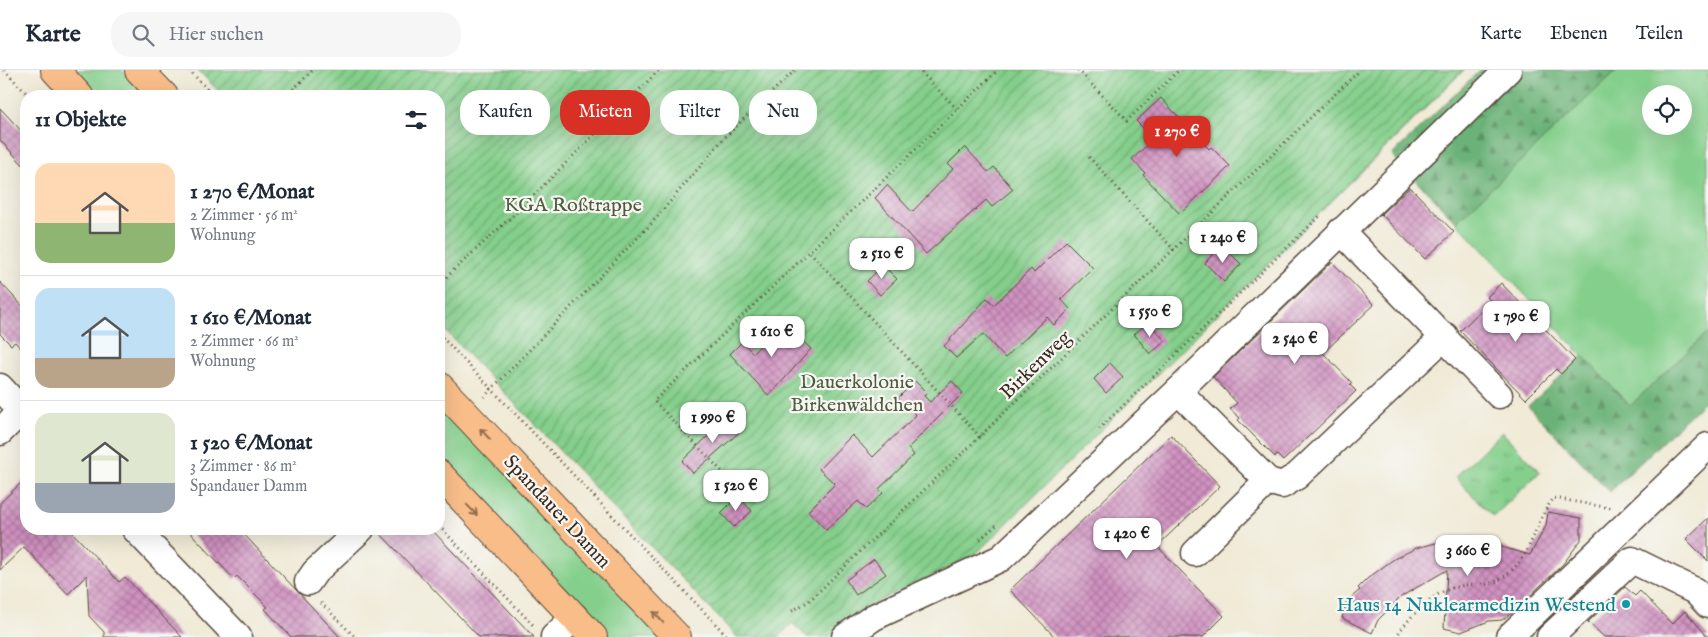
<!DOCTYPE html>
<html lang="de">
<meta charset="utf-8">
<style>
body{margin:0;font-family:"IM FELL English",serif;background:#f6f6f7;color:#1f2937;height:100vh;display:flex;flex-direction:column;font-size:19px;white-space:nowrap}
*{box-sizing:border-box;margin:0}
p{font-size:16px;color:#747a83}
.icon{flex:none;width:28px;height:28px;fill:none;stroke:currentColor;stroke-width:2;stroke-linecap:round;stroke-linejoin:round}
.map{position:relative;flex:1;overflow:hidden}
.sheet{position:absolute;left:20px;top:20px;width:425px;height:445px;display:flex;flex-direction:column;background:#fff;border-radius:20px;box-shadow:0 5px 20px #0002}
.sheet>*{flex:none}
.hud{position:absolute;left:460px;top:20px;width:475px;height:45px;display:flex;gap:10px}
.controls{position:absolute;left:1642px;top:15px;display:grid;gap:10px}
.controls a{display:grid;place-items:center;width:50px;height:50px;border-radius:50%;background:#fff;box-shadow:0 5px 20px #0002;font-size:25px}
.price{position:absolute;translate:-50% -42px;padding:0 11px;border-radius:10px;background:#fff;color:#222;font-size:16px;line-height:32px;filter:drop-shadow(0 1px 2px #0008)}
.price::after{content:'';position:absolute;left:50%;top:30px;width:15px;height:11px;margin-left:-8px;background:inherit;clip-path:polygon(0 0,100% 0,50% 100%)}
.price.selected{background:#d93025;color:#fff}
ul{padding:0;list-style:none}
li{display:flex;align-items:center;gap:15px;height:125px;padding:0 15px}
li+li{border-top:1px solid #e0e1e3}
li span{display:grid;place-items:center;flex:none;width:140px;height:100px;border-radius:15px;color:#555}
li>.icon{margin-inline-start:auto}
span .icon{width:60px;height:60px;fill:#fffc;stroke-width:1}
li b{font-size:21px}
h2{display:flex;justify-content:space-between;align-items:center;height:60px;padding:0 15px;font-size:21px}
.pill{padding:0 18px;border-radius:20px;background:#fff;box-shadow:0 5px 20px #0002;font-size:18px;line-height:45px}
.pill.selected{background:#d93025;color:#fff}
header{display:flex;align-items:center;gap:30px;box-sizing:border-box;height:70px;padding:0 25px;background:#fff;border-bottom:1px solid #e0e1e3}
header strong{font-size:24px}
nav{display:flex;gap:28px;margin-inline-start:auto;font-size:18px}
.search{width:350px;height:45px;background:#f6f6f7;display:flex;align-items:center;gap:12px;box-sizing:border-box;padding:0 18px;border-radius:20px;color:#747a83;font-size:19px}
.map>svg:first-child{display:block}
.grass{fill:#84cf8b;stroke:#607c54;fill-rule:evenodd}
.forest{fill:url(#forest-firs);stroke:#536e4a}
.park{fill:url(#park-tufts);stroke:#607c54}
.garden{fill:url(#garden-furrows);stroke:#607c54}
.building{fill:url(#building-cross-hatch)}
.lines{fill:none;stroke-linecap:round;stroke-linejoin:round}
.minor-casing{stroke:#56473a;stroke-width:29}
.major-casing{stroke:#56473a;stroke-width:30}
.path{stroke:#56473a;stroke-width:3;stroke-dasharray:1 4;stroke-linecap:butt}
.minor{stroke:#fff;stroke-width:26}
.major{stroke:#f8bd89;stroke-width:28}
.oneway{stroke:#906c4e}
.culture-dot{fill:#0f9aa8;stroke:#f6f6f2;stroke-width:2}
.labels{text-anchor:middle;stroke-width:4.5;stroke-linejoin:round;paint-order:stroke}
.park-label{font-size:20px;fill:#515c3f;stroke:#f6f6f2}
.street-label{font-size:20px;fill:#3b2a1e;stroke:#f6f6f2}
.culture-label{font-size:20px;fill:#0d838f;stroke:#f6f6f2;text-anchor:end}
</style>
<header>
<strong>Karte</strong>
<div class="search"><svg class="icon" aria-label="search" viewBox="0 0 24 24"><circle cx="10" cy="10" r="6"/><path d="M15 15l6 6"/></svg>Hier suchen</div>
<nav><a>Karte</a><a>Ebenen</a><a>Teilen</a></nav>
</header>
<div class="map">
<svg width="1708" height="567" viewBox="0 0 1708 567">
<defs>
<pattern id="forest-firs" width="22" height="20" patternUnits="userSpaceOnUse" patternTransform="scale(1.25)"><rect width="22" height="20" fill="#6bb277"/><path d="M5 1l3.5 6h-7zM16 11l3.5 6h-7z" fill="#599161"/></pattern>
<pattern id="park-tufts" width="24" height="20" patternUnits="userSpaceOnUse" patternTransform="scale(1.25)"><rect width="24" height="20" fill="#84cf8b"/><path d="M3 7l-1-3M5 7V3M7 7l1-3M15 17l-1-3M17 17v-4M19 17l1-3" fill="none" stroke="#6da871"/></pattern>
<pattern id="garden-furrows" width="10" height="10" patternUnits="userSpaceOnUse" patternTransform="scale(1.25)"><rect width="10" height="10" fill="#84cf8b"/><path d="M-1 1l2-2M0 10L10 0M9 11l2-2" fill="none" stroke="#6da871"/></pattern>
<pattern id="building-cross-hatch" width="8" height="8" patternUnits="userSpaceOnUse" patternTransform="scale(1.25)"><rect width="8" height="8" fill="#d092c1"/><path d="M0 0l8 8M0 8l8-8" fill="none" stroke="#aa779c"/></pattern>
</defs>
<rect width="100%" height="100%" fill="#f6f6f2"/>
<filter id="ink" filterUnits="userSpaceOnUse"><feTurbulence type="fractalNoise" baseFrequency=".02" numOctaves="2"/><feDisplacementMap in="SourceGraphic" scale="10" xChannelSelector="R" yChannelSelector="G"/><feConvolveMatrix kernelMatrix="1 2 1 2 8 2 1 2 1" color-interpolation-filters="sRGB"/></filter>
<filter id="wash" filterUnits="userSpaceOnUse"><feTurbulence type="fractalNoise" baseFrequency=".0096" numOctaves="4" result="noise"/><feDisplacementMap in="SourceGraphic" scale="20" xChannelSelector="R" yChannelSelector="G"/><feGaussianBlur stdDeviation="1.12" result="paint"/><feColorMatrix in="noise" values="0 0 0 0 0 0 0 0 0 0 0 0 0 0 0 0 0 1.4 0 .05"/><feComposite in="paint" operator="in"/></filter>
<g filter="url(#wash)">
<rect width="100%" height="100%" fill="#f0ead6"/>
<!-- grass -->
<g class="grass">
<polygon points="72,0 122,0 147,26 97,26"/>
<path d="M1617 0H1708V262L1630 336 1456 152ZM1651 24H1684V56H1651Z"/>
<polygon points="439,333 662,567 610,567 439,387"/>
</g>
<!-- forest -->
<g class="forest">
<polygon points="1480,0 1617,0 1456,152 1392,85"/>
<polygon points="1708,262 1708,328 1610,422 1528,336 1583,286 1630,336"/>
</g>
<!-- park -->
<polygon class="park" points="1502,362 1540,402 1493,447 1455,407"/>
<!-- garden -->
<path class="garden" d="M198 0H1464L978 482C930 512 869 526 829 567H807L792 553 779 567H737L439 254V26H223Z"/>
<g id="blocks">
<!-- building -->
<g class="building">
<polygon points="1161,28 1209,79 1211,77 1230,96 1180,144 1143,105 1145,103 1132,89 1154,69 1136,51"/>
<polygon points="0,38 26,66 26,98 0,70"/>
<polygon points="965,77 988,102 994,97 1013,119 992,137 986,130 926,184 875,128 887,115 912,142 953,99 948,94"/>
<polygon points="1410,117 1454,162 1425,189 1381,144"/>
<polygon points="1066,171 1093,198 1061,229 1070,239 1054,255 1047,247 1005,288 983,264 956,288 944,276 987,228 994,235 1031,199 1034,203"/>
<polygon points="1222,175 1241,194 1224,212 1205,193"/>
<polygon points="1332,192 1374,235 1323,283 1352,313 1350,315 1356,321 1283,391 1277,385 1275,387 1238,350 1240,348 1230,339 1237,333 1213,307"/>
<polygon points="883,195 897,209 880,225 867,211"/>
<polygon points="0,212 26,240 26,284 15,272 11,275 0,264"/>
<polygon points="1501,213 1575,290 1561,304 1556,299 1526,329 1460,261 1491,231 1487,227"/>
<polygon points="783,252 811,279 769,326 730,284 742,272 753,283"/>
<polygon points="1149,252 1165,271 1150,284 1134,264"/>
<polygon points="1110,293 1123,307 1106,323 1094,309"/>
<polygon points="915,311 927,323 924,326 930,332 952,311 963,323 908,378 914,385 879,419 883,423 866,439 858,431 826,460 808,441 835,414 819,399 852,365 873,387 916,345 898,328"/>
<polygon points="730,345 743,359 693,403 682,391"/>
<polygon points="1171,365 1220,416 1157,476 1224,546 1203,567 1055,567 1010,520"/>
<polygon points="26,408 26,459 69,459 119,512 125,507 182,567 104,567 104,562 89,546 87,505 68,524 24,477 0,500 0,433"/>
<polygon points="738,426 752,441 734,457 721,443"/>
<polygon points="1548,442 1581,448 1581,470 1563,494 1514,541 1502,550 1489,551 1461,562 1444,558 1447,500 1402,526 1378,550 1372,563 1342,548 1347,531 1360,520 1358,518 1368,508 1394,489 1416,478 1440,472 1467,471 1491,474 1530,485 1546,456"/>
<polygon points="1708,448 1708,491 1686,469"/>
<polygon points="187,459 239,459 340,567 291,567 265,539 268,537 237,506 234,509"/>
<polygon points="376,459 431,459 534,567 479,567"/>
<polygon points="874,489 886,504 856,525 846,510"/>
<polygon points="1625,517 1635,526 1640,521 1672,554 1685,541 1708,567 1604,567 1588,552"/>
</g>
</g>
</g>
<g filter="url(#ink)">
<use href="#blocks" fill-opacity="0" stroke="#56473a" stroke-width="1"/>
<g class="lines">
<defs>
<g id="minor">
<polyline points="1341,161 1499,325"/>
<polyline points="0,317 26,345"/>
<polyline points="1178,321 1268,411 1282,415 1297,406 1445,266"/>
<polyline points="0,362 26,336"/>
<polyline points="135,459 238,567"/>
<polyline points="1195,483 1268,411"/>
<polyline points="308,512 315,502 361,459"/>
<polyline points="554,567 575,547"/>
<polyline points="845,567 874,547 1001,488 1178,321 1508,0"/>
<polyline points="1509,567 1708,376"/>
<polyline points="1550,567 1632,490 1695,521 1708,535"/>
</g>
<g id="major">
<polyline points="55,0 79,26"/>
<polyline points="139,0 164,26"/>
<polyline points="439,316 677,567"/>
<polyline points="439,404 593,567"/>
</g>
</defs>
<!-- minor casing -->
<use href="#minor" class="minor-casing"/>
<!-- major casing -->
<use href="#major" class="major-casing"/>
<!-- path -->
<g class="path">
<polyline points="4,0 29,26"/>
<polyline points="189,0 214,26"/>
<polyline points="917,0 921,2 957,39"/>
<polyline points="1078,0 1127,51 1179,0"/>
<polyline points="286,26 313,0"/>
<polyline points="1089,87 1174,180"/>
<polyline points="810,182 981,368"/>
<polyline points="439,214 523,136 659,0"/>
<polyline points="439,264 728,567"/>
<polyline points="484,327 651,154 724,68 795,0"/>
<polyline points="1099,359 1321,145"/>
<polyline points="754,420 739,419 654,331 998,0"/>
<polyline points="439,456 533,555"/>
<polyline points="980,469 998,454"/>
<polyline points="321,533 355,567"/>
<polyline points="792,541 809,531 1360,0"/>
<path d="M1396 567C1410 546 1431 523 1456 517 1483 510 1486 523 1512 500 1533 481 1536 449 1554 428L1610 438"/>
</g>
<!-- minor -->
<use href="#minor" class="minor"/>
<!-- major -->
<use href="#major" class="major"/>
</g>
<!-- one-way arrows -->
<defs><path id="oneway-shaft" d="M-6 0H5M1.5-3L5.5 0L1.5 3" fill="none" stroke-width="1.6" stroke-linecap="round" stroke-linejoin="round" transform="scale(1.25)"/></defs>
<g class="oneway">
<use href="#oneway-shaft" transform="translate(485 364) rotate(-133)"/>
<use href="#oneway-shaft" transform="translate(472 440) rotate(46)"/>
<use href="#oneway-shaft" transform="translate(658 547) rotate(-133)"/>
</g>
</g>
<!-- markers -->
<circle class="culture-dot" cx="1626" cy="534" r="5"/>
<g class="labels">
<!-- park labels -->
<g class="park-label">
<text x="573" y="141">KGA Roßtrappe</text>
<text x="857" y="318">Dauerkolonie<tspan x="857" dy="23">Birkenwäldchen</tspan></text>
</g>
<!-- street labels -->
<g class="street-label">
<text transform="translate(1035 294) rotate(-44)" y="7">Birkenweg</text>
<text transform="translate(558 441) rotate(47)" y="7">Spandauer Damm</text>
</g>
<!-- culture labels -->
<g class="culture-label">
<text x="1616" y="541">Haus 14 Nuklearmedizin Westend</text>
</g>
</g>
</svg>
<div class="controls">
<a><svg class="icon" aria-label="locate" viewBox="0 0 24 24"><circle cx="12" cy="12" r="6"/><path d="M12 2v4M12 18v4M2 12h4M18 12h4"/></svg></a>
</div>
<b class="price selected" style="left:1177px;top:88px">1 270 €</b>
<b class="price" style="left:1223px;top:194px">1 240 €</b>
<b class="price" style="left:882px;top:210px">2 510 €</b>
<b class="price" style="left:1150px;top:268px">1 550 €</b>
<b class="price" style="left:1516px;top:273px">1 790 €</b>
<b class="price" style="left:772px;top:288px">1 610 €</b>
<b class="price" style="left:1295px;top:295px">2 540 €</b>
<b class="price" style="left:713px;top:374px">1 990 €</b>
<b class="price" style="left:736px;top:442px">1 520 €</b>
<b class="price" style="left:1127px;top:490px">1 420 €</b>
<b class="price" style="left:1468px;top:507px">3 660 €</b>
<div class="hud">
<a class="pill">Kaufen</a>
<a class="pill selected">Mieten</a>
<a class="pill">Filter</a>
<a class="pill">Neu</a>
</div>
<section class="sheet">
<h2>11 Objekte<svg class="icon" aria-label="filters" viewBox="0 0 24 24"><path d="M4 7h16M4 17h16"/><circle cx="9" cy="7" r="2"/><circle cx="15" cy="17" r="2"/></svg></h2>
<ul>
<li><span style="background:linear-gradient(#ffd9b3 60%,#8fb573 0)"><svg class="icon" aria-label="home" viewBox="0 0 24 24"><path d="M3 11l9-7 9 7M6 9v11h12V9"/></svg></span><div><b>1 270 €/Monat</b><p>2 Zimmer · 56 m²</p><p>Wohnung</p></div></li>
<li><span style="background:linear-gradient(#bfe0f5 70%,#b9a48a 0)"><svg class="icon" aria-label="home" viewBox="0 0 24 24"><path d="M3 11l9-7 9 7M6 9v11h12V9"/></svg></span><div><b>1 610 €/Monat</b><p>2 Zimmer · 66 m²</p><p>Wohnung</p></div></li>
<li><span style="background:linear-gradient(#dfe7d0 70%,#9aa5b1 0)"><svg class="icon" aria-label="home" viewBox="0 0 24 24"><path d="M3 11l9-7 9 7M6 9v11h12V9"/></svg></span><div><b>1 520 €/Monat</b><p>3 Zimmer · 86 m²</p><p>Spandauer Damm</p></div></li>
</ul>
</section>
</div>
